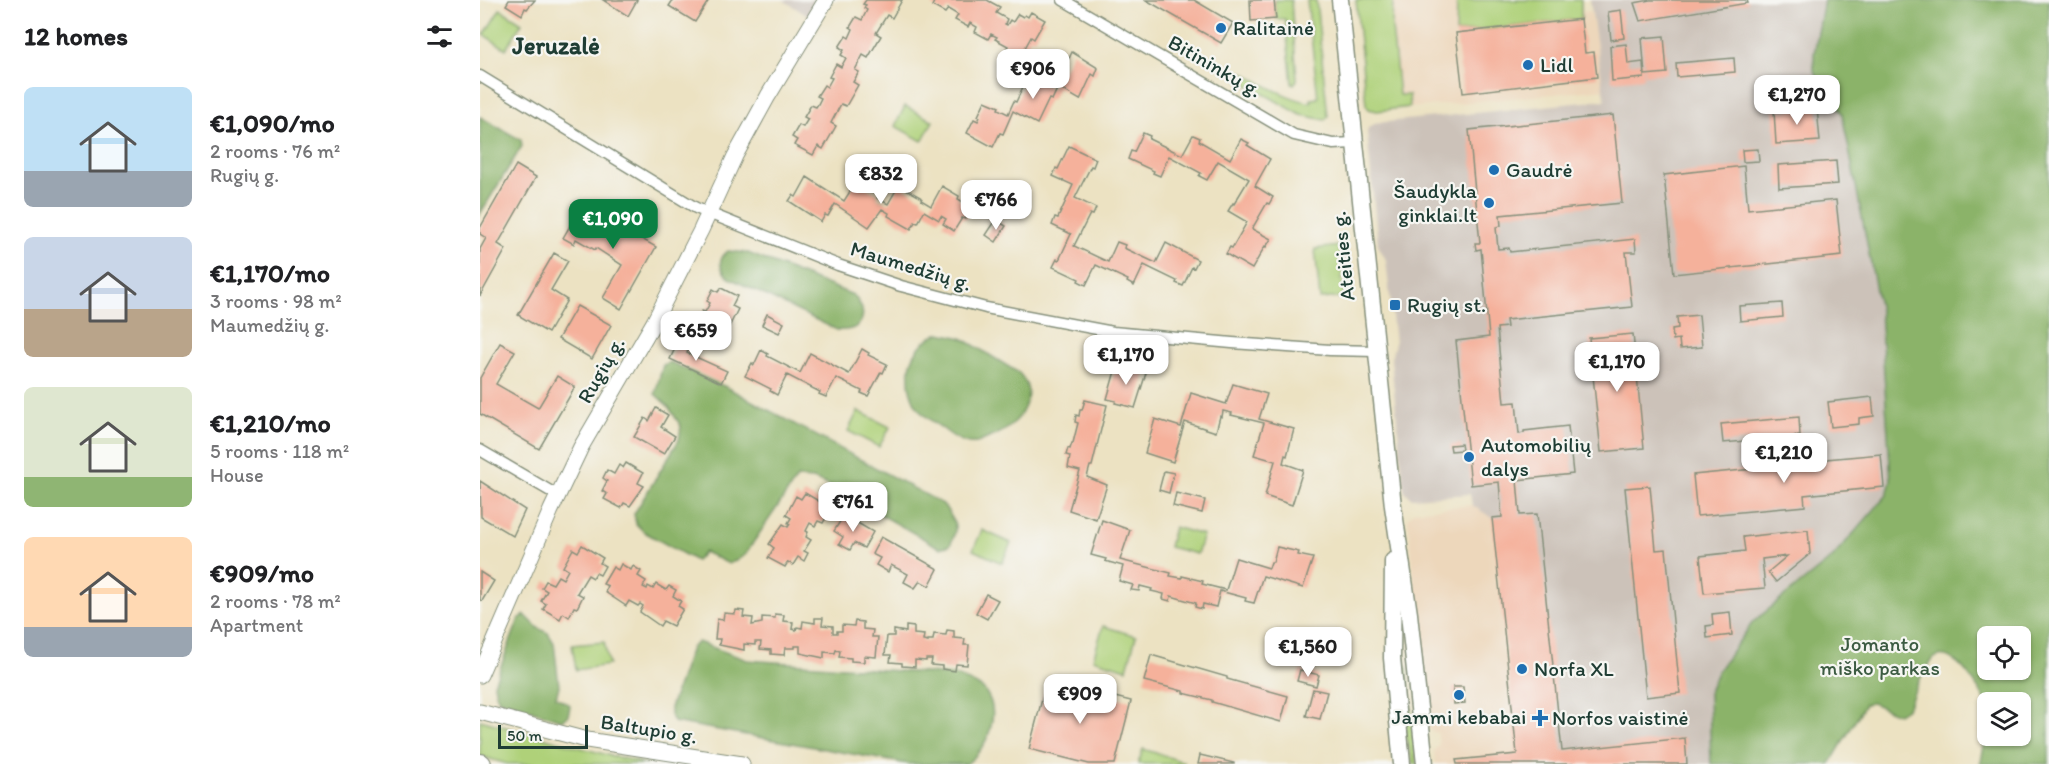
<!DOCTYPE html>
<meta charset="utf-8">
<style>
body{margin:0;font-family:Itim,sans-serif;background:#f2f2f2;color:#202124;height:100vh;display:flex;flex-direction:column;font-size:22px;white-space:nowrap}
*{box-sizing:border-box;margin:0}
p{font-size:20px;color:#757577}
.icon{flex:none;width:33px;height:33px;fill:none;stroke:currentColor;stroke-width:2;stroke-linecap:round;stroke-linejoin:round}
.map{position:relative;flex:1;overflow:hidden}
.drawer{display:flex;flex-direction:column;background:#fff;width:480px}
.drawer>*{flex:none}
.tools{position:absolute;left:1497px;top:626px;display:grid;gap:12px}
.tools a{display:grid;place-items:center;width:54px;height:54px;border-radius:9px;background:#fff;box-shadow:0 2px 4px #0004;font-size:30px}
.scale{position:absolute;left:18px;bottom:15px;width:90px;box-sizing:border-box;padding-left:6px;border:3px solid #1f3d34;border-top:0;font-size:16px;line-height:21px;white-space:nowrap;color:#1f3d34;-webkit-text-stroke:4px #f6f6f2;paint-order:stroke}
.price{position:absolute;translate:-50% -51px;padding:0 14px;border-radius:12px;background:#fff;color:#222;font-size:20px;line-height:39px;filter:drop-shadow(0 2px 3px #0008)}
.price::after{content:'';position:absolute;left:50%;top:36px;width:18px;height:14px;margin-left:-9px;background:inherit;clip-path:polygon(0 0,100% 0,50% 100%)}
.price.current{background:#0b8043;color:#fff}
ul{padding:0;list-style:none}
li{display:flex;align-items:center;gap:18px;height:150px;padding:0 24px}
li span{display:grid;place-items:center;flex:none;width:168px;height:120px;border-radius:9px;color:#555}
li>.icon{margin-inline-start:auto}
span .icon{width:72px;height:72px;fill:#fffc;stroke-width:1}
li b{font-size:26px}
h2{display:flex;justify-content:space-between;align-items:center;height:72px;padding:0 24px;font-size:26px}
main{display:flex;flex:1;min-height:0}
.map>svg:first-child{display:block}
.built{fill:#edd7bb}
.industrial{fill:#ccc2b9}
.green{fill:#afd179;stroke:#678756;stroke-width:1.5}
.forest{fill:#8bb369;stroke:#55784e;stroke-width:1.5;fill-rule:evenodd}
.building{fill:#f5b19b}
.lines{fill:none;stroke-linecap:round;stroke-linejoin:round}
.street-casing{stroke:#86907b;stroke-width:13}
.secondary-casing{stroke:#86907b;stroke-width:17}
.primary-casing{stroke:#86907b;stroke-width:19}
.highway-casing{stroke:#86907b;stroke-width:22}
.street{stroke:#fff;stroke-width:10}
.secondary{stroke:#fff;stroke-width:15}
.primary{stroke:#fff;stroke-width:16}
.highway{stroke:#fff;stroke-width:20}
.poi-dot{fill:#1f6fb2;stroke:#f6f6f2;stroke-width:2}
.labels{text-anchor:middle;stroke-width:4.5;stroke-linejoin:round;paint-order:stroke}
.poi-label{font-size:21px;fill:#1f3d34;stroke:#f6f6f2;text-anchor:start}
.street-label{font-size:21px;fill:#1f3d34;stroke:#f6f6f2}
.park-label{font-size:21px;fill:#3c5b42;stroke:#f6f6f2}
.quarter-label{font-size:24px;font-weight:bold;fill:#1f3d34;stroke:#f6f6f2}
</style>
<main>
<section class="drawer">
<h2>12 homes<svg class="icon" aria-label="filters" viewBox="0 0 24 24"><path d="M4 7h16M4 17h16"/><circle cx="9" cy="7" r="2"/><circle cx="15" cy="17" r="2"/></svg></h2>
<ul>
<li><span style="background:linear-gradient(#bfe0f5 70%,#9aa5b1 0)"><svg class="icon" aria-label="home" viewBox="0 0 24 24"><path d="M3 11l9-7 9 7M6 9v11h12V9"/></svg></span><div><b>€1,090/mo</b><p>2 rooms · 76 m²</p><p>Rugių g.</p></div></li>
<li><span style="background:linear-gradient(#c9d6e8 60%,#b9a48a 0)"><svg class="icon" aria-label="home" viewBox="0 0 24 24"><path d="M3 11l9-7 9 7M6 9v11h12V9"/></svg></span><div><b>€1,170/mo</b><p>3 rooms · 98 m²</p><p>Maumedžių g.</p></div></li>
<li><span style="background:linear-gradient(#dfe7d0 75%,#8fb573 0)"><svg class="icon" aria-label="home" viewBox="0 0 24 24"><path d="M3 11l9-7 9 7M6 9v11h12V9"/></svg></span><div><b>€1,210/mo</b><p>5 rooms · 118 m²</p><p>House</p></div></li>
<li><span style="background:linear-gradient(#ffd9b3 75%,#9aa5b1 0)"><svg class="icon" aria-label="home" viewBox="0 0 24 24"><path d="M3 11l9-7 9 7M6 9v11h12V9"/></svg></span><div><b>€909/mo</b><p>2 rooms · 78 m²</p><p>Apartment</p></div></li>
</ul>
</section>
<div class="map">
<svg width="1569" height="764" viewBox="0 0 1569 764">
<rect width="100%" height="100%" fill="#f6f6f2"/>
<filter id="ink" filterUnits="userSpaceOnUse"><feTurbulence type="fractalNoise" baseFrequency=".0167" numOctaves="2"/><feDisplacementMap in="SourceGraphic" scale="12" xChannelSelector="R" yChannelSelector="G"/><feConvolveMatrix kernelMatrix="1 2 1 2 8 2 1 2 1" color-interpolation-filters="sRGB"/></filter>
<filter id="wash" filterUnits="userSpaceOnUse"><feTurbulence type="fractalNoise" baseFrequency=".008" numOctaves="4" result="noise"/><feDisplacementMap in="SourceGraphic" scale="24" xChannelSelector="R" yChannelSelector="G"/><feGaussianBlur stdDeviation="1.35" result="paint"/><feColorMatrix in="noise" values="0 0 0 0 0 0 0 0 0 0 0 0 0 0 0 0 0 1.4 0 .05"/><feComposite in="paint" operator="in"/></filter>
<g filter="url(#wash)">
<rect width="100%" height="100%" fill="#ece2c2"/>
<!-- built -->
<g class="built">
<polygon points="876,0 1101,0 1103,12 1111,11 1124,89 897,111 889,109 884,99"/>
<polygon points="992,505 1012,518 1057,514 1082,751 1097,749 1098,764 956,764 954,751 959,745 958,733 951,731 948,725 928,518 934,511"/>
</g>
<!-- industrial -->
<g class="industrial">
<polygon points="303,0 337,0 328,16"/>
<polygon points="1110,0 1344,0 1334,54 1334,70 1362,113 1400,311 1411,481 1407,495 1352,558 1308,592 1229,692 1231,764 1098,764 1097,749 1082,751 1057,514 1012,518 992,505 990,494 932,498 924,491 911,359 915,343 906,260 898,245 887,132 888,128 896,123 1125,100"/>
</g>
<!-- green -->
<g class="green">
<polygon points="794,0 811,0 817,80 814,84 812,83 805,19 796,19"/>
<path d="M827 0H836L848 117 845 120 821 115 759 80 762 72C783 84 806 98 831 103V99L838 98Z"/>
<polygon points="876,0 913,0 912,27 919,95 929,95 930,107 897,111 889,109 886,105"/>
<polygon points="977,0 1101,0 1101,19 976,33"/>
<polygon points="20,9 42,23 26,49 4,35"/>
<polygon points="425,106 453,121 442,141 415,126"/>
<polygon points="859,246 864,297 840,299 835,249"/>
<polygon points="378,411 410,427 399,447 368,431"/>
<polygon points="694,527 723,535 717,554 689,547"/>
<polygon points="502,530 531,543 522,563 493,550"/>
<polygon points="623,626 656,636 647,669 613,659"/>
<polygon points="124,642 129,665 96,670 92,645"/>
<polygon points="921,665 927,667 937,764 933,764 926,737"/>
<polygon points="0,720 124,754 168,764 27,764 0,756"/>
<polygon points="663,749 704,762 704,764 658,764"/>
</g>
<!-- forest -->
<g class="forest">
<path d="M1344 0H1569V764H1500C1505 749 1504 735 1507 720L1508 735H1540V702L1507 703C1498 688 1468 634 1448 665 1439 678 1434 694 1427 708L1418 714 1392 703 1385 704 1350 764H1231L1229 692 1237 672 1273 622 1352 558 1407 495 1411 481 1400 311 1362 113 1334 71V54ZM1508 636H1540V669H1508Z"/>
<polygon points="0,117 41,140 42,146 0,214"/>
<path d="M248 251 268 253 373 295C390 313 384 332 357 330L249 278C240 269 236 259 248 251Z"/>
<path d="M460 333 482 338 539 373C550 385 550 396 543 410 538 422 524 432 513 436 508 438 501 442 496 443 484 445 472 436 463 429 456 424 447 418 441 412 419 386 428 343 460 333Z"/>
<path d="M190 362 246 387 463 504C474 520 480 526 470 545L460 548 348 485 333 479 317 478 264 556 249 564 224 552 216 561 164 532 156 524 154 514 199 440 201 426 188 406 175 394 183 365Z"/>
<path d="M45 615 58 628 68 633 74 643 79 686 76 697 90 705C89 712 89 718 81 720L19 700 16 694 14 684 39 619Z"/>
<path d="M218 642 267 660 474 675C483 679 497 683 504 690 523 712 507 750 486 764H428L194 722 190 715V708L211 648Z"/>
</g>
<g id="blocks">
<!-- building -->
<g class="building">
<polygon points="29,0 55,0 47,9 45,8 42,15 26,5"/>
<polygon points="123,0 157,0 148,16"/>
<polygon points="193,0 229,0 215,22 189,6"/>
<polygon points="386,0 422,0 412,18 407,15 396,33 401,36 388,58 383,55 375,70 379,72 373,82 378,85 366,106 361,104 351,123 356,126 343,149 338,146 333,155 314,145 317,140 312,137 319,125 323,127 328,119 324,117 331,105 336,107 338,104 341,98 337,96 344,85 347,87 352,78 349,77 356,64 361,67 366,58 361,55 364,50 359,47 366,36 369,38 373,29 370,27 376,17 382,20 387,10 384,8 386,5 383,4"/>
<polygon points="450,0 507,0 520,7 516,13 527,19 525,24 527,25 530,20 533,22 538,14 543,17 545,15 548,17 551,12 565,20 554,39 551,37 540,57 526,49 528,46 515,39 517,37 511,34 508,39 495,32 497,27 490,23 488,27 475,20 478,15 468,9 465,13 452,6 454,2"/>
<polygon points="666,0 714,0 753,23 741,43"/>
<polygon points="770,0 794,0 796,19 771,21"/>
<polygon points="1170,0 1267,0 1268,3 1160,21 1154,3"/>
<polygon points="1141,10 1144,38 1131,40 1128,12"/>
<polygon points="1101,19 1105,53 1114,52 1117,77 983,93 976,33"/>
<polygon points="1184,36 1187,73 1165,75 1162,38"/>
<polygon points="1146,44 1148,64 1163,62 1164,78 1132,81 1130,46"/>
<polygon points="592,52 618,68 615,76 612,74 600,100 578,87 572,100 569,99 557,124 533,111 523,134 520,133 513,147 487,133 494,119 498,121 500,117 498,116 505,101 519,107 518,109 528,114 534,101 536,102 548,76 572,89 577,77 580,78"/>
<polygon points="1254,58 1255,72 1197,77 1196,63"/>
<polygon points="1337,108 1340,141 1296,144 1294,111"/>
<polygon points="1133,115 1142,203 1020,215 1021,226 1016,227 1018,249 1029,248 1030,252 1155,239 1156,252 1146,252 1152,307 1026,320 1027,327 1017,328 1024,403 1036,402 1039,434 1044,433 1044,431 1088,426 1093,474 1037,480 1040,515 1057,514 1082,751 1205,738 1207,764 977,764 976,760 1037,754 1012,518 1022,517 1019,482 991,485 976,341 1009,337 1001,249 996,250 995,243 1000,243 989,130"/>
<polygon points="663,133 670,136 669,139 702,155 713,135 720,138 719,141 750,159 761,139 769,143 767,145 790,159 775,186 793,197 789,204 787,203 772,229 791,239 786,247 785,246 772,269 746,254 750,247 752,248 767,222 748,211 753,203 754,204 769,179 738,161 727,180 719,176 721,173 689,156 680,176 673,173 674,171 648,159 651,151 654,152"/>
<polygon points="589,146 616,159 613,167 611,166 595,198 616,208 613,215 610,214 594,246 628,262 637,242 645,245 644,248 676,263 686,243 718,260 714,268 712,267 703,286 696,283 697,281 664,265 654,286 647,282 648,280 616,265 606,285 598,281 599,279 573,267 577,259 579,260 591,234 572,225 575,217 578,218 593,185 573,176 576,168 578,169"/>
<polygon points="1278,149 1279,161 1263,162 1262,150"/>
<polygon points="1356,161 1358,184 1299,188 1298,165"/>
<polygon points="36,165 56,177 18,244 26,249 0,296 0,249 6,238 0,234 0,228"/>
<polygon points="1264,166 1268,209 1356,200 1362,256 1194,274 1184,175"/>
<polygon points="327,177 364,201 376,182 399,195 397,198 408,204 419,185 442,198 441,200 451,206 462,186 479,196 478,199 492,207 485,219 482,218 474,231 463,224 466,219 461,216 459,220 444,211 438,223 435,222 431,229 408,216 409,213 402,209 389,227 355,204 348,216 345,215 341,222 309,201 313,195 316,197"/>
<polygon points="102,205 176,247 141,309 123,298 142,265 116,248 115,250 96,239 94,244 83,238"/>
<polygon points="516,220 526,226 516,242 506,235"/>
<polygon points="74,253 88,261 71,290 87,300 68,333 38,315"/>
<polygon points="241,288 257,296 252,306 258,309 247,331 242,328 236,339 219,331 222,325 216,323 222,311 225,312 230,303 227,301 233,289 238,292"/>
<polygon points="1302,303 1303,317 1260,321 1259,306"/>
<polygon points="97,306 131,325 112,359 78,339"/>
<polygon points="287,314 304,323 299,333 282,325"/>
<polygon points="1219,315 1222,347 1200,349 1199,339 1193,340 1192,329 1198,328 1197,317"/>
<polygon points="1153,334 1164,448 1121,452 1109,338"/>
<polygon points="200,338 211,343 207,353 247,371 241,383 190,359"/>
<polygon points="20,343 35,351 16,384 58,408 77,376 95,387 59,449 0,414 0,378"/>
<polygon points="382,349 389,353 388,355 407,364 403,373 401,372 388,396 381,393 382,391 356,378 346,397 339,394 340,392 307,375 297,395 290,391 291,389 265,376 272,363 274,365 281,350 288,354 287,356 320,373 330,353 369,374"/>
<polygon points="637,364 652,367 651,370 666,373 655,408 635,403 636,401 627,399"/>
<polygon points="753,384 787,394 779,419 814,429 807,456 805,455 803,463 823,470 812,505 785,496 795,461 774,455 784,423 751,415 752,413 743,411 742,417 740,416 736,432 705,422 693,462 665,453 675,419 701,427 711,393 746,404"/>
<polygon points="1392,397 1394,416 1379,418 1379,424 1351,427 1348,402"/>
<polygon points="605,400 627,405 612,466 610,466 607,477 627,485 616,519 589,510 600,471 588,468 590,456 586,455 588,448 590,449 592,443 593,443 598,423 595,422 596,415 599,416 600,410 602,410"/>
<polygon points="176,408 188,415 181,427 195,436 184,454 154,437 165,418 169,421"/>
<polygon points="1319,417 1320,436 1243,443 1241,424"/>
<polygon points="981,444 982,450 971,451 970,445"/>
<polygon points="1401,454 1404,487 1324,495 1325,506 1217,516 1213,475 1325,464 1324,461"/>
<polygon points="146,463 163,473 158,483 164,486 150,506 144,503 141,508 124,499 127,494 122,491 127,481 123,478 127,470 134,474 139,465 143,468"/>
<polygon points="684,471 694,473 689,493 679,490"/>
<polygon points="0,481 45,510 33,536 1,517"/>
<polygon points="1170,486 1176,550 1186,549 1200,693 1166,697 1145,488"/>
<polygon points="325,493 347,506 343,511 348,514 343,523 338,521 335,526 330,523 326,531 328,532 326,537 331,540 324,551 328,553 324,561 318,557 313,565 308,562 305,567 288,558 294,548 289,544 303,524 308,527 310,524 308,523 311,518 306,515 316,496 321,499"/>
<polygon points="696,493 725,500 722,513 693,506"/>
<polygon points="364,515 393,532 384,548 374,543 370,550 359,544 363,537 354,531"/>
<polygon points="622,520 650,530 640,560 691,573 690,576 702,578 702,576 723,581 722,584 746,590 756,558 789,568 791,562 793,562 797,547 819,552 818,555 833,558 823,588 783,576 774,603 765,601 766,598 740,591 736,607 723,604 722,609 715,607 716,603 691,596 690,601 683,599 684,594 671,591 672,589 660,586 659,591 651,590 653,585 639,581 643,566 625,561 626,559 611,555"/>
<polygon points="1328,530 1330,554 1296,582 1288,572 1307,556 1282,559 1285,588 1224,593 1220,556 1265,551 1263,537"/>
<polygon points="401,537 458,569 449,586 440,581 435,588 424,582 428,574 411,565 408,572 396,565 400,558 392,554"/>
<polygon points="102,545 123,558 120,563 125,566 120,575 116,573 113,578 108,575 97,593 103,596 97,608 94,607 89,617 83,613 80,619 63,609 66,604 61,601 67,591 62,588 66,581 73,584 78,576 83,579 88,570 83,567 93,549 98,552"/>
<polygon points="141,564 151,570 153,566 161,571 158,576 166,581 163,587 167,589 168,586 173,589 176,584 186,590 189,586 196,590 193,596 201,601 198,606 203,609 193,626 183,621 180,626 160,612 163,606 160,604 158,606 149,601 146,606 125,592 128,586 123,584 133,567 138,570"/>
<polygon points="0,572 14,581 2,601 0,600"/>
<polygon points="506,594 518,600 507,619 496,613"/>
<polygon points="256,610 264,611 263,617 273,618 272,625 282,623 282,617 295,618 295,614 304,615 303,621 313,622 312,629 316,630 317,627 322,628 323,621 335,623 335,618 343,618 342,625 353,626 353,633 357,633 357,631 362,631 362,625 374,626 375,621 383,622 383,629 393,630 392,637 398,637 396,657 384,656 384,662 371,661 371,658 359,657 360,651 356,650 355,653 344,652 344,658 320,653 320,646 315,646 315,648 305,648 304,655 291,654 291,650 280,649 281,642 275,642 275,645 264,644 264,650 239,645 240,639 235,639 237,619 243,620 244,613 255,614"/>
<polygon points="1250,612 1252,635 1227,638 1226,626 1233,625 1232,614"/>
<polygon points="426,626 434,627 434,634 444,635 443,641 448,642 448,640 453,640 454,634 466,635 467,630 474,631 474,638 485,639 484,645 489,645 487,665 476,664 475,671 462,669 462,666 451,665 452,659 446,659 446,661 435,660 435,667 422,666 422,663 410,662 411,655 405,655 407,636 414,636 414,630 426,632"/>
<polygon points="865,631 866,643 858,644 857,632"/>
<polygon points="671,655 747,677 747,679 808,696 801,722 732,702 732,700 703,693 703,691 664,681"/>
<polygon points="820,670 839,675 836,686 817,681"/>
<polygon points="567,680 651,701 635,764 609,764 549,749"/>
<polygon points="973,687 983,687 985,703 974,704"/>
<polygon points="833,689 847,692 840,719 826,716"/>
<polygon points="720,755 754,763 754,764 718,764"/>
</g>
</g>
</g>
<g filter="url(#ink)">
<use href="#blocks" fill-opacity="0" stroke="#86907b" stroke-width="1.5"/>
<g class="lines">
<defs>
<g id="street">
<polyline points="583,0 814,135 853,144 874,143"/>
<polyline points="0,76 216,208 358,265 421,286 506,308 633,332 752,343 850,350 896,351"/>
<polyline points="0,450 77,495"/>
</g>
<g id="secondary">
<polyline points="0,675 71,510 101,447 174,322 221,230 255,156 288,96 346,0"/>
<polyline points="0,712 107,740 262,764"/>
</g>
<g id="primary">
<polyline points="860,0 913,506 929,614 945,764"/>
<polyline points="913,561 912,658 922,764"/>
</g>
<polyline id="highway" points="0,764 1,764"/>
</defs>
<!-- street casing -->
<use href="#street" class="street-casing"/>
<!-- secondary casing -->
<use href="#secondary" class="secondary-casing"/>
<!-- primary casing -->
<use href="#primary" class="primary-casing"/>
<!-- highway casing -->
<use href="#highway" class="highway-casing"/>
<!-- street -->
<use href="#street" class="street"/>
<!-- secondary -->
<use href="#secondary" class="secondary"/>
<!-- primary -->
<use href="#primary" class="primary"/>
<!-- highway -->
<use href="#highway" class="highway"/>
</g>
</g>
<!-- markers -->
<g class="poi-dot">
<circle cx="741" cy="28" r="6"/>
<circle cx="1048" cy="65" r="6"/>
<circle cx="1014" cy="170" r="6"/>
<circle cx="1009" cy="203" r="6"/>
<rect x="909" y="299" width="12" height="12" rx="3"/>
<circle cx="989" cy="457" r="6"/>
<circle cx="1042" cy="669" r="6"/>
<circle cx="979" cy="695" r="6"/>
<path d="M1057 709h6v6h6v6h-6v6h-6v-6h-6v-6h6z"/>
</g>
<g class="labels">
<!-- poi labels -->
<g class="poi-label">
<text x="753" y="35">Ralitainė</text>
<text x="1060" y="72">Lidl</text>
<text x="1026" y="177">Gaudrė</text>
<text x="997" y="198" text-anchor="end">Šaudykla<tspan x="997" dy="24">ginklai.lt</tspan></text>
<text x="927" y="312">Rugių st.</text>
<text x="1001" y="452">Automobilių<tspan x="1001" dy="24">dalys</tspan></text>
<text x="1054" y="676">Norfa XL</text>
<text x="979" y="724" text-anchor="middle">Jammi kebabai</text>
<text x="1072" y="725">Norfos vaistinė</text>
</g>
<!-- street labels -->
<g class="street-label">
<text transform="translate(735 66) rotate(30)" y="7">Bitininkų g.</text>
<text transform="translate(863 256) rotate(-96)" y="7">Ateities g.</text>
<text transform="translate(431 266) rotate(17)" y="7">Maumedžių g.</text>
<text transform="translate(121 370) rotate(-60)" y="7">Rugių g.</text>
<text transform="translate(169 729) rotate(9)" y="7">Baltupio g.</text>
</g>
<!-- park labels -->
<g class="park-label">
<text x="1400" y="651">Jomanto<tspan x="1400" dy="24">miško parkas</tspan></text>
</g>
<!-- quarter labels -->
<g class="quarter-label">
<text x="76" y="54">Jeruzalė</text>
</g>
</g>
</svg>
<div class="tools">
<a><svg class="icon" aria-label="locate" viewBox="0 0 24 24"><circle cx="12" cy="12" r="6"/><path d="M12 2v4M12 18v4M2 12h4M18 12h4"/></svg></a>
<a><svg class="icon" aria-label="layers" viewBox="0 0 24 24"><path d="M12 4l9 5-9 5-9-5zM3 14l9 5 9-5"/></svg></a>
</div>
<div class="scale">50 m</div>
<b class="price" style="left:553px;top:100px">€906</b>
<b class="price" style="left:1317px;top:126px">€1,270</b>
<b class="price" style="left:401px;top:205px">€832</b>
<b class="price" style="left:516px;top:231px">€766</b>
<b class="price current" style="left:133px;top:250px">€1,090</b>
<b class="price" style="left:216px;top:362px">€659</b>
<b class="price" style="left:646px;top:386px">€1,170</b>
<b class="price" style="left:1137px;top:393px">€1,170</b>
<b class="price" style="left:1304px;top:484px">€1,210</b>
<b class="price" style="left:373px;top:533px">€761</b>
<b class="price" style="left:828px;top:678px">€1,560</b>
<b class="price" style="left:600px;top:725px">€909</b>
</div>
</main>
